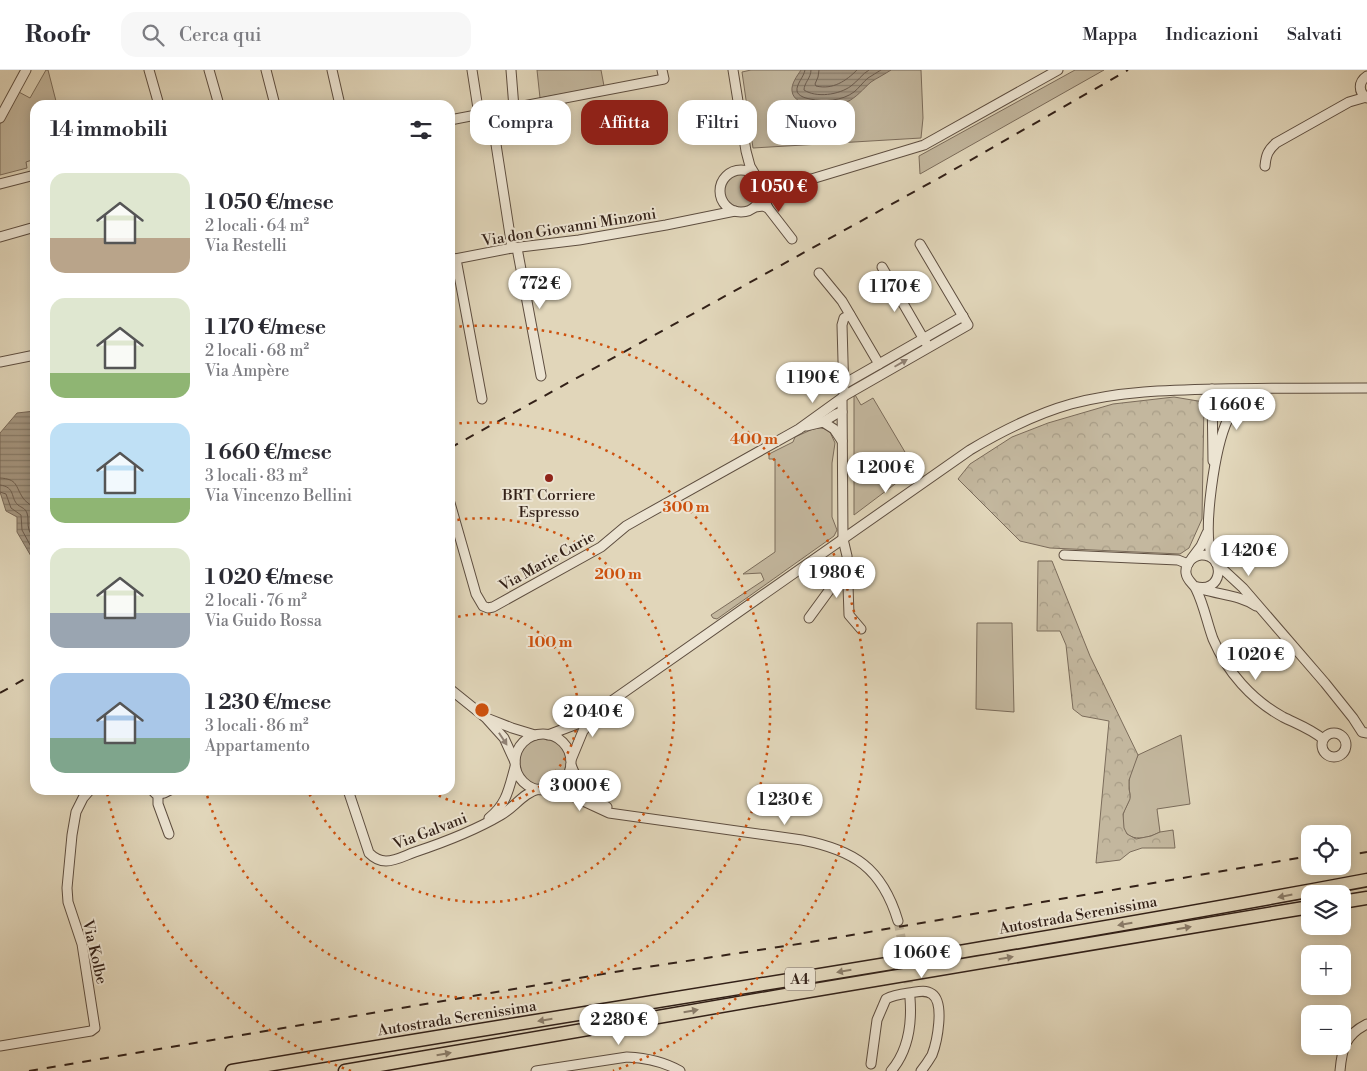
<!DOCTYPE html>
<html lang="it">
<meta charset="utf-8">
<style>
body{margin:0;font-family:"Libre Bodoni",serif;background:#f7f7f7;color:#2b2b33;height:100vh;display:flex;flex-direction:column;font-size:19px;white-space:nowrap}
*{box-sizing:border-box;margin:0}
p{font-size:16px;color:#7c7c81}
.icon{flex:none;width:28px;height:28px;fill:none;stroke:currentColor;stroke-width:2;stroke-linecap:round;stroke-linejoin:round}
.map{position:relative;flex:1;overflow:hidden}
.sheet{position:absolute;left:30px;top:30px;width:425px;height:695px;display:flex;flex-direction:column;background:#fff;border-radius:15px;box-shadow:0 2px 12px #0003}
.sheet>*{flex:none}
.banner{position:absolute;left:470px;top:30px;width:475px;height:45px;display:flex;gap:10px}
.buttons{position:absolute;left:1301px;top:755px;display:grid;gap:10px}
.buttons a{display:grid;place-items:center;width:50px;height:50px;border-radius:10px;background:#fff;box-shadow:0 2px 12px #0003;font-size:25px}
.price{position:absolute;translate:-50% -42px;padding:0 11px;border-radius:18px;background:#fff;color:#222;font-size:16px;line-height:32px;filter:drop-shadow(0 1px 2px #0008)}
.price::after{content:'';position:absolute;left:50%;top:30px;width:15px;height:11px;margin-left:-8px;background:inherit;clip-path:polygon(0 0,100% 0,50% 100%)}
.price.active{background:#8f2418;color:#fff}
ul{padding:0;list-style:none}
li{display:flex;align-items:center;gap:15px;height:125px;padding:0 20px}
li span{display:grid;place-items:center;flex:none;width:140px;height:100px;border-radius:15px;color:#555}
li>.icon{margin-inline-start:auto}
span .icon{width:60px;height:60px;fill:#fffc;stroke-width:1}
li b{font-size:21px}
h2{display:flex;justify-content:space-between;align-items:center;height:60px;padding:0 20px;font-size:21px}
.tag{padding:0 18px;border-radius:15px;background:#fff;box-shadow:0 2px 12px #0003;font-size:18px;line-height:45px}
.tag.active{background:#8f2418;color:#fff}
header{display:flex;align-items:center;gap:30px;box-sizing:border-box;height:70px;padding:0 25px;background:#fff;border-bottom:1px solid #e1e1e2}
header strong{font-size:24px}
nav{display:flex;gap:28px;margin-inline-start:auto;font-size:18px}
.search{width:350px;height:45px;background:#f7f7f7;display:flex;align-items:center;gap:12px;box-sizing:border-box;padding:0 18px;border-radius:15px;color:#7c7c81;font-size:19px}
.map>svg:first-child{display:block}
.green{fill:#c3b79e;stroke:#7b6c5b}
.forest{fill:url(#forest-crowns);stroke:#7b6c5b}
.water{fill:url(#water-rules);stroke:#786858}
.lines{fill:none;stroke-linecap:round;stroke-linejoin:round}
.shore{stroke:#6c5c4e;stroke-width:1}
.minor-tunnel{stroke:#beb29a;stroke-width:9;stroke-dasharray:9 4.5;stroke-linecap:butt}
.minor-casing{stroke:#5e4e40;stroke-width:11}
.highway-casing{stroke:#332118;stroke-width:15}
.minor{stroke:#ece4d2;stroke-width:9}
.highway{stroke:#e1d6ba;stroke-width:12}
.rail{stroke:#332118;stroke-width:2;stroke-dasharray:9 9;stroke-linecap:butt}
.oneway{fill:#908275}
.oneway2{fill:#8a7c69}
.ring{fill:none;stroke:#cd510e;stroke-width:2.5;stroke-dasharray:2.5 5}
.poi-dot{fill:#8f2418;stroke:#ece4d2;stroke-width:2}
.labels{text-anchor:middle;stroke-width:4;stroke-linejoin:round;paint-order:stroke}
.shield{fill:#ece4d2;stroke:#6a5c50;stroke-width:1}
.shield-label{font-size:14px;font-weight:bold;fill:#332118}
.street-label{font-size:15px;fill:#332118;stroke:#ece4d2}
.poi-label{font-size:15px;fill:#332118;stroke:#ece4d2}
.centre{fill:#cd510e;stroke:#ece4d2;stroke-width:2.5}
.ring-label{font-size:15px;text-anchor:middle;font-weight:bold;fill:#cd510e;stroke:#ece4d2;stroke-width:4;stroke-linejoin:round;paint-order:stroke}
</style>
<header>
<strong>Roofr</strong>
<div class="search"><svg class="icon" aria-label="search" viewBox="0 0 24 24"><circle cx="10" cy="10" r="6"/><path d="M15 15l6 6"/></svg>Cerca qui</div>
<nav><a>Mappa</a><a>Indicazioni</a><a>Salvati</a></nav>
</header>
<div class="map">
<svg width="1367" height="1001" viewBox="0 0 1367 1001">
<defs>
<pattern id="forest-crowns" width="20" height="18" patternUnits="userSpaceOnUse" patternTransform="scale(1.25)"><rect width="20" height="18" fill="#c3b79e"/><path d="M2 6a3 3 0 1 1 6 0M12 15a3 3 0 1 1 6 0" fill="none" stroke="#a89d87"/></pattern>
<pattern id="water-rules" width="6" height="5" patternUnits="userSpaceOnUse" patternTransform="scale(1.25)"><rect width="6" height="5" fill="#a69883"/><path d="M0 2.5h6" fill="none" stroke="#887c6a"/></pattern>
</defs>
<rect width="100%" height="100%" fill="#e1d6ba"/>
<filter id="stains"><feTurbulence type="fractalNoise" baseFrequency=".004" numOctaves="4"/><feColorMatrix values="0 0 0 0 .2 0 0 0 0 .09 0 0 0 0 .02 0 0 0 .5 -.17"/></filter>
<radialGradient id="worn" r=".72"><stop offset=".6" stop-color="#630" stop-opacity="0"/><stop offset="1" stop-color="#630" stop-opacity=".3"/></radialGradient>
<!-- green -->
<g class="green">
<polygon points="46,0 48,0 57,35 35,35 35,89 26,92 27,98 0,105 0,54 17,21 30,28"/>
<polygon points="537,0 601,0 604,16 540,28"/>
<polygon points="751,0 921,0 923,48 921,68 753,78 742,2"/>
<polygon points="1075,0 1104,0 920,104 919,86"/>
<polygon points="566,31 566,65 528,71 522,39"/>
<circle cx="741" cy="121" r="17"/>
<polygon points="854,323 861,335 873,328 915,399 854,445"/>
<polygon points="820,358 827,359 830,362 835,373 832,393 832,447 837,460 834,466 717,549 713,548 711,545 764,510 761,503 743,504 775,482 775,389 769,389 769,384 793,372 795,367 813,359"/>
<polygon points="977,553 1012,553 1014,642 976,639"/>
<path d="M1181 665 1190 734 1157 739 1160 762C1143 771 1119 773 1123 745 1124 739 1129 733 1130 727 1130 723 1129 719 1129 715 1129 705 1133 695 1138 685Z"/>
<circle cx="543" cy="692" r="24"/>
</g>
<!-- forest -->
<g class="forest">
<polygon points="1174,327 1204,332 1202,449 1189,478 1180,484 1050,478 1020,471 958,409 970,394 1012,367 1048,353 1113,334"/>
<polygon points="1038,491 1052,491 1090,586 1138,685 1129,710 1129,719 1130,724 1130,729 1123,744 1124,758 1127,764 1136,769 1151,766 1160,762 1173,760 1175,778 1142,778 1130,782 1120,790 1096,793 1109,651 1082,646 1073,639 1066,575 1060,561 1037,561"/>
</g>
<!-- water -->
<g class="water">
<path d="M801 0H891C885 4 877 8 871 12 863 19 857 27 847 32 835 37 794 40 792 21 791 14 797 6 801 0Z"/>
<polygon points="35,341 35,493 17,462 17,447 6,441 0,422 0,363 17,343"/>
</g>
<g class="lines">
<!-- shore -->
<g class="shore">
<path d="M805 0C804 7 796 14 797 21 798 26 805 28 810 29 824 32 842 31 854 22 859 18 863 12 868 8 872 5 877 3 881 0"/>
<path d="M811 0C811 8 804 13 804 20 816 28 839 25 851 16 858 11 862 4 869 0"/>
<path d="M819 0 818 7 815 14 816 16C833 20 846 11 857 0"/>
<path d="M0 408C18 409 15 416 23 428 27 434 32 433 35 443"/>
<path d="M0 415C16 417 10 428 18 435 22 438 25 438 27 443 29 448 27 454 29 460 30 463 33 467 35 470"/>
<polyline points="0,422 6,424 11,438 21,445 22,460 35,484"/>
</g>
<!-- minor-tunnel -->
<polyline class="minor-tunnel" points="898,851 906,893 910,928"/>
<defs>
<g id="minor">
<polyline points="149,0 159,35"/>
<polyline points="209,0 219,35"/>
<polyline points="266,0 275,35"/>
<polyline points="332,0 340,35"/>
<polyline points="472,0 479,45"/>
<polyline points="511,0 514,38"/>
<polyline points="733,0 746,81 750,96 756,106"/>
<path d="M1367 6C1358 12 1358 22 1367 28"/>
<polyline points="491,42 512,178"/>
<polyline points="0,48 26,0"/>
<polyline points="450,50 664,9 662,0"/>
<path d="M1265 96C1266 85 1268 80 1276 73L1349 32 1366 27"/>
<circle cx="741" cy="121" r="21"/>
<polyline points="0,114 35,105"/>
<polyline points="755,137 763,136 768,138 762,124 924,75 1058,0"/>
<polyline points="768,138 792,169"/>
<polyline points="0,167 35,157"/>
<polyline points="517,178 541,306"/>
<polyline points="456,189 482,329"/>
<polyline points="450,190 512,178 579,170 666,155 735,141"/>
<polyline points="882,197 926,273"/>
<polyline points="819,203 842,231 879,294"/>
<polyline points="850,245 844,248 842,255 844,326 842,328 843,469 847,486 849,545 861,559"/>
<polyline points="0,292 35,285"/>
<polyline points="844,314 963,246"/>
<polyline points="1212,319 1213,391"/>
<polyline points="844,326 968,255 920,174"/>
<polyline points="823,352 836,344 842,342"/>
<polyline points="806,356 823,352 834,359 842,371"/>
<polyline points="450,433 476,524 483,536 488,538 493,537 601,477 626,456 640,448 799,359 842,328"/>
<polyline points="1064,485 1178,490 1188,494"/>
<polyline points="1192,488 1201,476 1207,463"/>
<path d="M1212 488C1202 460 1215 376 1228 349 1236 334 1249 326 1263 319"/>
<polyline points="1216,493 1243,518 1325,613 1353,648 1362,662 1367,663"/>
<path d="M1194 516C1223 526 1227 484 1201 485 1192 486 1185 494 1186 503 1187 511 1193 513 1196 519 1204 535 1207 553 1213 569 1227 602 1252 630 1283 647 1297 654 1311 659 1323 669"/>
<path d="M1202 519C1220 525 1240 525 1256 536"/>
<polyline points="809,548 847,496"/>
<polyline points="450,619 486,648 504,668 515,692"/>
<polyline points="489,649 512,658 535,665"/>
<circle cx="1334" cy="675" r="12"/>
<circle cx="543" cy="692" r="28"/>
<path d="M548 665 577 654 603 637 970 380C1002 361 1035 344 1071 334 1119 321 1169 320 1218 319 1268 318 1317 318 1367 318"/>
<polyline points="571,690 583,661 598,643"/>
<path d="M571 695C578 714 589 727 607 737"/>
<polyline points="152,720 156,724 158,724 158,734 169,764"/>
<path d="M348 720 369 783C374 788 379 791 386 791 396 791 406 785 415 782 445 772 474 761 501 745 515 737 523 723 539 719"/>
<path d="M545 720 570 725 609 743 802 770C854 780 882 798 898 851"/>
<polyline points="158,724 164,723 170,720"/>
<path d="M489 748C507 734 509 718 515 697"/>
<polyline points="0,976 91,961 95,958 82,874 68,832 67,818 72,765 76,742 83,728 90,720"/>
<path d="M871 994 877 950 886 929C893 925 901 924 909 923 917 922 925 919 932 924 945 933 937 972 932 985 929 990 925 996 921 1001"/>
<path d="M536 1001 627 987C646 988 663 991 680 1001"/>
<path d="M891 1001C909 980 912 954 910 928"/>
<path d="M1340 1001C1342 978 1345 965 1367 954"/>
</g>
<g id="highway">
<polyline points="1342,832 1367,828"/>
<path d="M232 1001C610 937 990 881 1367 810"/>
<polyline points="345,1001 797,923 1310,837"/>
</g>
</defs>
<!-- minor casing -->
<use href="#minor" class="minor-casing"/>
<!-- highway casing -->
<use href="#highway" class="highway-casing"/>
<!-- minor -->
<use href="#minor" class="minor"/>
<!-- highway -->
<use href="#highway" class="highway"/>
<!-- rail -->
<g class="rail">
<polyline points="450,378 948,103 1128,0"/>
<polyline points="0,623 35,603"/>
<polyline points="1342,786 1367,782"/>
<polyline points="29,1001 621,901 805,873 1310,786"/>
</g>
</g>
<!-- one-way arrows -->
<defs><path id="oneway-solid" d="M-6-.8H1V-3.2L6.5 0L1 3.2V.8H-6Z" transform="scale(1.25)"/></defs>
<g class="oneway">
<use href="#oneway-solid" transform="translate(901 293) rotate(-30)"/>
<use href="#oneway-solid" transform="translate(503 669) rotate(57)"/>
</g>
<g class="oneway2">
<use href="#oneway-solid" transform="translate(1285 826) rotate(169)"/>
<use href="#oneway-solid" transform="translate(1125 854) rotate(170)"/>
<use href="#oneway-solid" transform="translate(1184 858) rotate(-10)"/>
<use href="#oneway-solid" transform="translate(1006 888) rotate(-10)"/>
<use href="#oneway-solid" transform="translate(844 901) rotate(170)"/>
<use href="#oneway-solid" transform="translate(691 941) rotate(-10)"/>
<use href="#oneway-solid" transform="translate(545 950) rotate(171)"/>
<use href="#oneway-solid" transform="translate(444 984) rotate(-10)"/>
</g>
<!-- distance rings -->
<g class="ring">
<path d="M451 549A96 96 0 1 1 429 720"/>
<path d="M450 451A192 192 0 1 1 308 721"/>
<path d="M452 354A288 288 0 1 1 206 722"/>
<path d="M351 1001A384 384 0 0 1 107 723M452 257A384 384 0 0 1 613 1001"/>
</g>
<!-- markers -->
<circle class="poi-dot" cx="549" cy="408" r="5"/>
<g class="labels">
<!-- shield labels -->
<rect class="shield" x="785" y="897.5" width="30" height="23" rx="4"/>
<g class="shield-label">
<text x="800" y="914">A4</text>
</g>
<!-- street labels -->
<g class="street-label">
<text transform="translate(569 157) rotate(-9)" y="5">Via don Giovanni Minzoni</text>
<text transform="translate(547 491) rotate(-29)" y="5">Via Marie Curie</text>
<text transform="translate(430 761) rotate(-21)" y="5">Via Galvani</text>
<text transform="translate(1078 845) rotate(-10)" y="5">Autostrada Serenissima</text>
<text transform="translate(95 882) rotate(77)" y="5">Via Kolbe</text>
<text transform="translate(457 948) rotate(-9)" y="5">Autostrada Serenissima</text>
</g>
<!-- poi labels -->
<g class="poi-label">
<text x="549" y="430">BRT Corriere<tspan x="549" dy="17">Espresso</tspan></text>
</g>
</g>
<circle cx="482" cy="640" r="8" class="centre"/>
<g class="ring-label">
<text x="754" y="374">400 m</text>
<text x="686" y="442">300 m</text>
<text x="618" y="509">200 m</text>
<text x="550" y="577">100 m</text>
</g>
<rect width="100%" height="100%" filter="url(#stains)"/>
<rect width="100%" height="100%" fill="url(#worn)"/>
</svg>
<div class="buttons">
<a><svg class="icon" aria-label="locate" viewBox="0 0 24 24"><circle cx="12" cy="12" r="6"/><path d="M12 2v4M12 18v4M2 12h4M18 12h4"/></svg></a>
<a><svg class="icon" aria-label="layers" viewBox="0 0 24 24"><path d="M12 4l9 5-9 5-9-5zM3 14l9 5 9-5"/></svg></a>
<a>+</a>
<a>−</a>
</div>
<b class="price active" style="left:779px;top:143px">1 050 €</b>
<b class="price" style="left:540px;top:240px">772 €</b>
<b class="price" style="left:895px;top:243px">1 170 €</b>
<b class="price" style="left:813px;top:334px">1 190 €</b>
<b class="price" style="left:1237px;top:361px">1 660 €</b>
<b class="price" style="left:886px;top:424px">1 200 €</b>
<b class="price" style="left:1249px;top:507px">1 420 €</b>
<b class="price" style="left:837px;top:529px">1 980 €</b>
<b class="price" style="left:1256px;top:611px">1 020 €</b>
<b class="price" style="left:593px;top:668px">2 040 €</b>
<b class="price" style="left:580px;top:742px">3 000 €</b>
<b class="price" style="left:785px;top:756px">1 230 €</b>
<b class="price" style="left:922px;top:909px">1 060 €</b>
<b class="price" style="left:619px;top:976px">2 280 €</b>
<div class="banner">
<a class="tag">Compra</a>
<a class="tag active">Affitta</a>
<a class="tag">Filtri</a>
<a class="tag">Nuovo</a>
</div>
<section class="sheet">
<h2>14 immobili<svg class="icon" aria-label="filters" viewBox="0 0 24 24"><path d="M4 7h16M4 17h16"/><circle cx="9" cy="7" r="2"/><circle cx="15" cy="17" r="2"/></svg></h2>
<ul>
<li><span style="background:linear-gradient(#dfe7d0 65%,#b9a48a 0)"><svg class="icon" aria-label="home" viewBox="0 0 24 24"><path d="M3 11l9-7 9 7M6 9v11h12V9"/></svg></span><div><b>1 050 €/mese</b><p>2 locali · 64 m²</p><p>Via Restelli</p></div></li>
<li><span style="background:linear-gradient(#dfe7d0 75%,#8fb573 0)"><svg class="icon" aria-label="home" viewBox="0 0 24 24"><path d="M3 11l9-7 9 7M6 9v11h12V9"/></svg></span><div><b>1 170 €/mese</b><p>2 locali · 68 m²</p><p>Via Ampère</p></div></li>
<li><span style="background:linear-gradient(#bfe0f5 75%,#8fb573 0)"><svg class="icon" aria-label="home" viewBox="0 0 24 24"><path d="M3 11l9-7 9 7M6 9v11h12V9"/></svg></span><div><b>1 660 €/mese</b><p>3 locali · 83 m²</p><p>Via Vincenzo Bellini</p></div></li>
<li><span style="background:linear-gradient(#dfe7d0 65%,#9aa5b1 0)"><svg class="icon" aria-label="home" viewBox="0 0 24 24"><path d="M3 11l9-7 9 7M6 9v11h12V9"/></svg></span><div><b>1 020 €/mese</b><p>2 locali · 76 m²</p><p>Via Guido Rossa</p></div></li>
<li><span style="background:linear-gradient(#a9c7e8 65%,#7fa58c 0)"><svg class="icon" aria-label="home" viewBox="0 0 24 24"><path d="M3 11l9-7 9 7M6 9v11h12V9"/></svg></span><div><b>1 230 €/mese</b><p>3 locali · 86 m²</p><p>Appartamento</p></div></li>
</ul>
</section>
</div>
